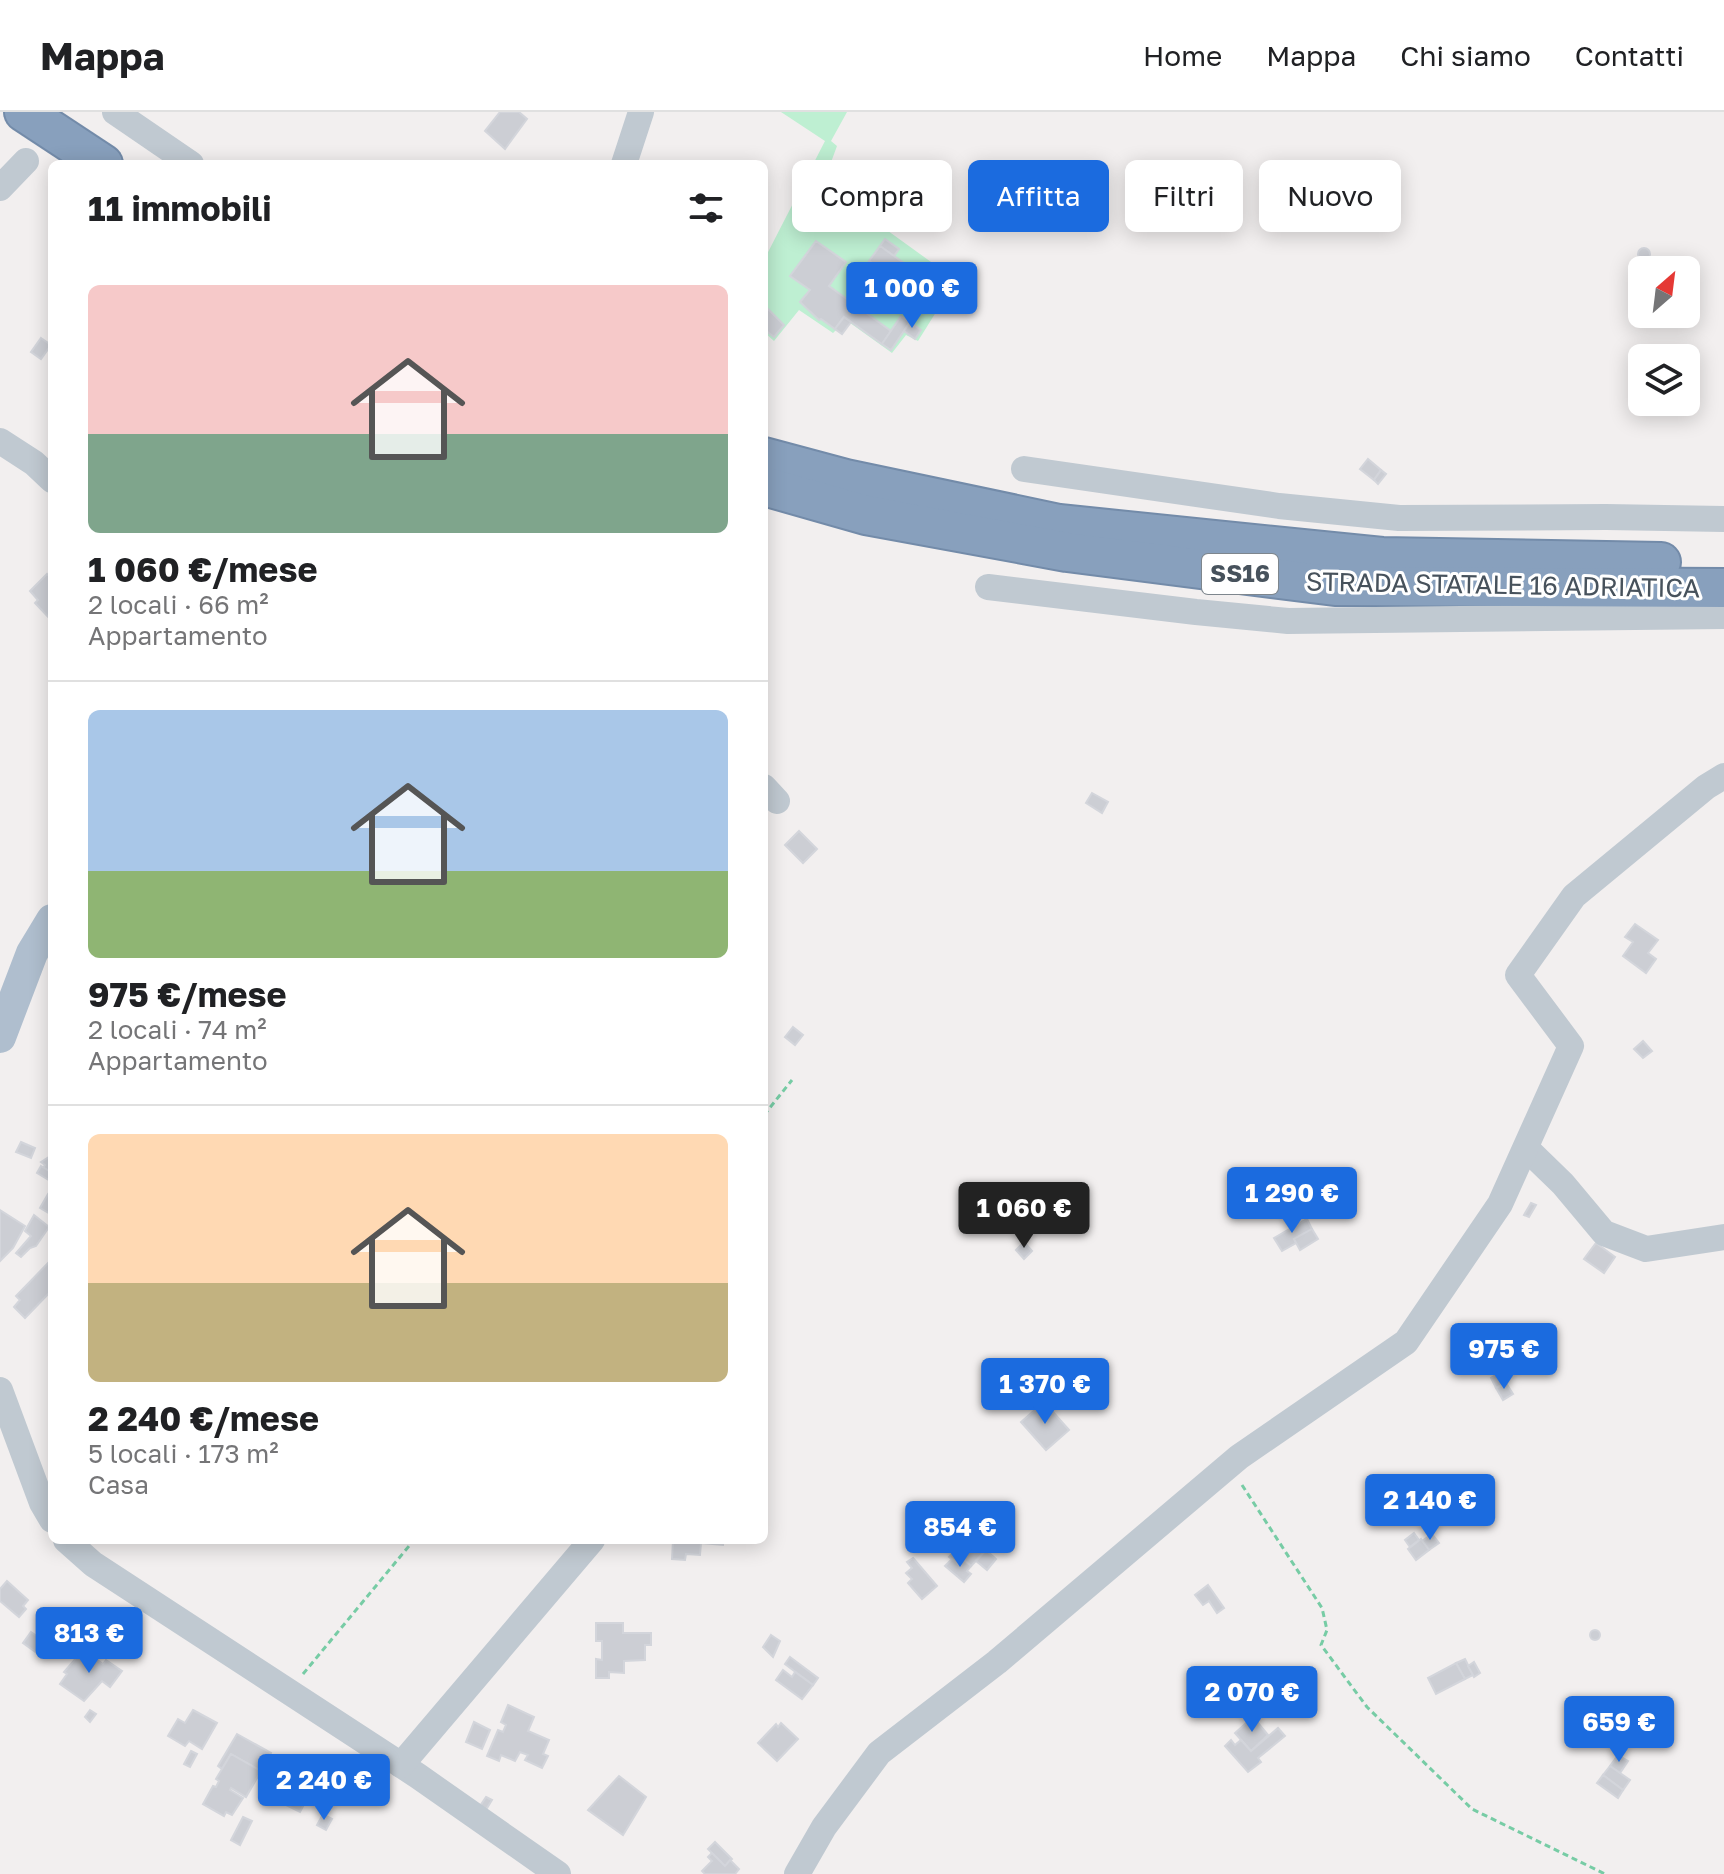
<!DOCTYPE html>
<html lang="it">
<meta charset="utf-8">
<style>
body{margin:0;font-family:"Golos Text",sans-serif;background:#f2f2f2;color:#202124;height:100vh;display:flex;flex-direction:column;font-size:30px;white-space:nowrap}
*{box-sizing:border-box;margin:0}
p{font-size:26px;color:#757577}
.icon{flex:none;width:44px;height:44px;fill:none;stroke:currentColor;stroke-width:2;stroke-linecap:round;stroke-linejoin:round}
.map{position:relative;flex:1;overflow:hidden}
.side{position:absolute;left:48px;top:48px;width:720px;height:1384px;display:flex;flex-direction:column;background:#fff;border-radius:12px;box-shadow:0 4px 20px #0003}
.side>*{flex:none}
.hud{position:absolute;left:792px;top:48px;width:760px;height:72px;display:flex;gap:16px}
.needle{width:52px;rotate:28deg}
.controls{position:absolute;left:1628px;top:144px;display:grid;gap:16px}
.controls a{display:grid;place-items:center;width:72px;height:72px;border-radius:12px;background:#fff;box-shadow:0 4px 20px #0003;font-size:40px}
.price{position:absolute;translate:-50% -68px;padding:0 18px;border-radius:8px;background:#1b6bdf;color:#fff;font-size:26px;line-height:52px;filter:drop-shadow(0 2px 4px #0008)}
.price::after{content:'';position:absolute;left:50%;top:48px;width:24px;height:18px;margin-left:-12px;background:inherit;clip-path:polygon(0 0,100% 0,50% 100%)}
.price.current{background:#222;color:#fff}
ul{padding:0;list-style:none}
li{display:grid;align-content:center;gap:16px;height:424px;padding:0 40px}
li+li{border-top:2px solid #e0e0e0}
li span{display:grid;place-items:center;height:248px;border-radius:12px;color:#555}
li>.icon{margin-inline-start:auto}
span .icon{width:144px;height:144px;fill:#fffc;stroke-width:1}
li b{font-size:34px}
h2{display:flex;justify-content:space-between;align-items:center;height:96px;padding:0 40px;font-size:34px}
.tag{padding:0 28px;border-radius:12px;background:#fff;box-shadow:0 4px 20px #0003;font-size:28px;line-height:72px}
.tag.current{background:#1b6bdf;color:#fff}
header{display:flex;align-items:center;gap:48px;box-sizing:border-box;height:112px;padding:0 40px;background:#fff;border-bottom:2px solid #e0e0e0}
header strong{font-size:38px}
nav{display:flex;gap:44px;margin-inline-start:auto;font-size:28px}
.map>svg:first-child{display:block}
.green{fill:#beefd2}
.building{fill:#ccced4;stroke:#d3d5db;stroke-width:2}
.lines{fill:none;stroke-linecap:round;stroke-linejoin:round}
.highway-casing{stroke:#738ba9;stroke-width:42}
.path{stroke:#77cca5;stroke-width:3;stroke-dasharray:6 4;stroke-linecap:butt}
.minor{stroke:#c0c9d1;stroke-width:26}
.major{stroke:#afbece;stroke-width:32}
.highway{stroke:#88a0bd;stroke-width:38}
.labels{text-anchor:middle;stroke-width:6;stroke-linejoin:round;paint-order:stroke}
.shield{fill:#fff;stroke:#7e868d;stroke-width:2}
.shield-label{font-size:24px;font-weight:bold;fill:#47525c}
.street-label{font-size:26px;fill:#47525c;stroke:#fff}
</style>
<header>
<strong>Mappa</strong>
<nav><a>Home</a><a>Mappa</a><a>Chi siamo</a><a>Contatti</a></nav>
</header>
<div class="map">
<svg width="1724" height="1762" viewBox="0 0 1724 1762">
<rect width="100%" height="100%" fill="#f2efef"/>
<!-- green -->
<polygon class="green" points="781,0 847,0 831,29 837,34 823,72 956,168 918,229 906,223 892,241 846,208 833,221 799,198 774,229 764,220 764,148 825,29"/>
<!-- building -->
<g class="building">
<polygon points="500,0 519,0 527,7 505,37 485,19"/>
<polygon points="864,65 872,71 863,83 855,78"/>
<polygon points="872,71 882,78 873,91 863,83"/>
<polygon points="1179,89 1186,94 1180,103 1173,98"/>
<polygon points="885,127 899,137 894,144 880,134"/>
<polygon points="816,129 846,150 829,174 891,219 882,232 844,205 835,217 821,207 819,208 800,190 810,178 790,164"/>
<polygon points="880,134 908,154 904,159 908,161 903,168 869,149"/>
<circle cx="1644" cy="142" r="6"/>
<polygon points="908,154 920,162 909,177 903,173 906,170 903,168 908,161 904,159"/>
<polygon points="768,197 784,213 774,225 764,217 764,201"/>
<polygon points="901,204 910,210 891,238 882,232"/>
<polygon points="844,205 851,210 842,222 835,217"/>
<polygon points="910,210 921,218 915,227 904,219"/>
<polygon points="41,226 51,233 41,247 31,240"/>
<polygon points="1368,347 1381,358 1374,368 1360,357"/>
<polygon points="1381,358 1386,362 1378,372 1374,368"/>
<polygon points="47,462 52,467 52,509 35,491 38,488 30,479"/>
<polygon points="1092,681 1108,690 1102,701 1086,691"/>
<polygon points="799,719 817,737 803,751 785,733"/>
<polygon points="1635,812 1658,828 1648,841 1656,847 1646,861 1623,844 1633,830 1625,825"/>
<polygon points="793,915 803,923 795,933 785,925"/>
<polygon points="1643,929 1652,939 1643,946 1634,937"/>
<polygon points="21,1030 35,1036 31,1046 16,1040"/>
<polygon points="49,1045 52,1047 51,1060 43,1056 45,1053 41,1050"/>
<polygon points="41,1054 51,1060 52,1058 52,1070 37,1061"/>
<polygon points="48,1082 52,1084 52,1103 40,1096"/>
<polygon points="1531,1091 1536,1093 1529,1105 1524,1103"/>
<polygon points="0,1098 25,1114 13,1136 0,1149"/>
<polygon points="34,1103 49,1115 36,1134 30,1136 21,1145 16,1141 31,1124 25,1119"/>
<polygon points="1307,1107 1312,1117 1294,1127 1296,1131 1282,1139 1274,1126"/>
<polygon points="1312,1117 1318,1127 1300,1138 1294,1127"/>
<polygon points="1024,1130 1032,1139 1024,1147 1016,1138"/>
<polygon points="1596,1131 1615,1145 1604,1161 1584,1147"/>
<polygon points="52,1147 52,1178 25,1206 14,1195 20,1188 16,1184"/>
<polygon points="1501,1260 1506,1271 1496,1276 1491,1266"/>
<polygon points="1506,1271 1513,1282 1503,1288 1496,1276"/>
<polygon points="1044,1290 1069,1318 1046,1338 1021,1310"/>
<polygon points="1414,1421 1419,1428 1410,1435 1405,1428"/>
<polygon points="1432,1422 1439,1431 1429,1438 1422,1429"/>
<polygon points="970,1424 986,1438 971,1454 963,1447 958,1452 949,1445"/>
<polygon points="1421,1427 1429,1438 1416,1448 1408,1437"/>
<polygon points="673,1428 723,1428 723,1433 701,1431 700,1443 686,1442 685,1448 672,1447"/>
<polygon points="986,1438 996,1447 987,1458 976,1449"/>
<polygon points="913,1446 937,1474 922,1487 908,1471 912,1467 906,1461 912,1456 907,1450"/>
<polygon points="952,1447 958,1452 963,1447 971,1454 967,1459 971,1462 964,1470 945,1454"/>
<polygon points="7,1469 28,1488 23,1494 26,1497 19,1505 0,1489 0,1477"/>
<polygon points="1208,1473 1224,1496 1217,1501 1209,1489 1203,1493 1195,1483"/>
<polygon points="596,1511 623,1511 623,1521 651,1521 651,1533 645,1533 645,1548 624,1549 624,1561 609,1560 609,1566 596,1566 596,1547 602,1548 602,1529 596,1529"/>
<circle cx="1595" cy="1523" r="5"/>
<polygon points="31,1520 45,1530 37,1541 23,1531"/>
<polygon points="771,1523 780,1529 773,1545 763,1535"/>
<polygon points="83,1538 103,1552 106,1548 122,1559 110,1575 102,1569 84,1589 60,1572 67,1562 64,1560"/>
<polygon points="790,1545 818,1566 813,1573 785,1552"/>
<polygon points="1465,1547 1473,1563 1465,1567 1456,1551"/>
<polygon points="1474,1550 1480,1561 1474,1565 1468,1554"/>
<polygon points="1456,1551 1465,1567 1436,1582 1428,1566"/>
<polygon points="783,1558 792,1565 795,1560 813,1573 802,1587 776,1568"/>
<polygon points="508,1593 534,1605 528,1619 549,1628 543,1642 548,1644 542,1656 525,1648 528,1643 520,1640 515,1649 501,1643 499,1649 487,1644 498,1618 503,1620 506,1613 501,1610"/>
<polygon points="90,1598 96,1602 90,1610 85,1605"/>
<polygon points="193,1598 217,1611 202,1637 189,1629 185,1634 168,1624 178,1607 185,1611"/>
<polygon points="1253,1605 1268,1623 1251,1639 1235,1621"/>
<polygon points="474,1610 490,1618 482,1637 466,1630"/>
<polygon points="781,1611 798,1627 777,1649 758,1631 776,1612 778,1615"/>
<polygon points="1278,1616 1285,1624 1258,1646 1261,1650 1248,1660 1225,1634 1231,1628 1235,1633 1241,1628 1251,1639"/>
<polygon points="237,1622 271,1641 261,1659 231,1642 222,1657 218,1654"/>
<polygon points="191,1639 197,1642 190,1655 184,1652"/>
<polygon points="231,1642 261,1659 246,1685 231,1676 230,1678 243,1686 232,1703 226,1700 224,1704 203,1692 213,1674 216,1675 219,1669 216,1667"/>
<polygon points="1618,1643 1628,1649 1620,1661 1610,1654"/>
<polygon points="1610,1654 1630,1668 1623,1678 1603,1663"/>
<polygon points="294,1655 314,1665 308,1677 311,1679 300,1700 274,1687 285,1665 288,1666"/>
<polygon points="1603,1663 1623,1678 1618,1686 1597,1671"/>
<polygon points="619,1664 646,1685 623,1723 588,1698"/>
<polygon points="486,1685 492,1688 484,1701 478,1697"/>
<polygon points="323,1702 332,1707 326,1718 317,1713"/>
<polygon points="243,1705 252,1709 240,1733 231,1728"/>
<polygon points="715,1730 732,1747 725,1754 708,1737"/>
<polygon points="712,1741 725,1754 730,1748 739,1757 735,1762 705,1762 702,1759 712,1749 708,1745"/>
</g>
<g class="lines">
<defs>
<g id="highway">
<polyline points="24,0 103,52"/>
<polyline points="764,345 846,367 1059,412 1382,445 1661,450"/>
<polyline points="764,374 866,403 1067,440 1335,474 1724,476"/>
</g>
</defs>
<!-- highway casing -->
<use href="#highway" class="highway-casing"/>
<!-- path -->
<g class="path">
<polyline points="764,1003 792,968"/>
<polyline points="1242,1373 1322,1496 1327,1518 1321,1533 1367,1595 1472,1697 1605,1762"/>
<polyline points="303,1562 414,1428"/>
</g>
<!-- minor -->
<g class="minor">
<polyline points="115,0 191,52"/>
<polyline points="624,52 641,0"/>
<polyline points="0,76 26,49"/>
<polyline points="0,329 34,351 52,368"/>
<polyline points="1024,357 1279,394 1399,406 1606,405 1724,407"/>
<polyline points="988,475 1196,500 1288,509 1724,504"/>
<polyline points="764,675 777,689"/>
<polyline points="1526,1036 1563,1072 1604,1121 1646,1137 1724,1125"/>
<polyline points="0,1278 42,1391 52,1408"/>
<polyline points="66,1428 93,1452 418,1664 558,1762"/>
<polyline points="401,1653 592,1428"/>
<polyline points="797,1762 824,1715 879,1641 997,1550 1239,1345 1406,1230 1500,1092 1571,934 1518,863 1574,784 1706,675 1724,664"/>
</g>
<!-- major -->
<polyline class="major" points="0,925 32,841 52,808"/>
<!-- highway -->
<use href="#highway" class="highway"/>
</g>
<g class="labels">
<!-- shield labels -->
<rect class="shield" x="1202" y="442" width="76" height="40" rx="6"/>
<g class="shield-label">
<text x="1240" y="470">SS16</text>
</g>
<!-- street labels -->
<g class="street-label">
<text transform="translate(1503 473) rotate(1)" y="9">STRADA STATALE 16 ADRIATICA</text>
</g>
</g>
</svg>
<div class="controls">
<a><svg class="needle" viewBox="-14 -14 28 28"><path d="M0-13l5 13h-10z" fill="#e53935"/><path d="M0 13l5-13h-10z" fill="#757577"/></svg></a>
<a><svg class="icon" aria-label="layers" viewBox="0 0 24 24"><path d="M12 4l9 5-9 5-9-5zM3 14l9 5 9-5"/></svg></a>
</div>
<b class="price" style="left:912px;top:218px">1 000 €</b>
<b class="price" style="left:1292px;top:1123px">1 290 €</b>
<b class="price current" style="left:1024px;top:1138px">1 060 €</b>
<b class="price" style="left:1504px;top:1279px">975 €</b>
<b class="price" style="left:1045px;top:1314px">1 370 €</b>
<b class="price" style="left:1430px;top:1430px">2 140 €</b>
<b class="price" style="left:960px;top:1457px">854 €</b>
<b class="price" style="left:89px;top:1563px">813 €</b>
<b class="price" style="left:1252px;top:1622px">2 070 €</b>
<b class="price" style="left:1619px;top:1652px">659 €</b>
<b class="price" style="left:324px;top:1710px">2 240 €</b>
<div class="hud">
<a class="tag">Compra</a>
<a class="tag current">Affitta</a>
<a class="tag">Filtri</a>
<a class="tag">Nuovo</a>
</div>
<section class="side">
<h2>11 immobili<svg class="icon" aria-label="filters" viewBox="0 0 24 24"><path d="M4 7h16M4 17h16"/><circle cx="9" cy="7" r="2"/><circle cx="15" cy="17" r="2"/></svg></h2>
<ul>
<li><span style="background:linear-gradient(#f6c9c9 60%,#7fa58c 0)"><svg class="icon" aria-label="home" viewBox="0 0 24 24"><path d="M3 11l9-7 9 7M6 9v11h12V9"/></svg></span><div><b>1 060 €/mese</b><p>2 locali · 66 m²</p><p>Appartamento</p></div></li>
<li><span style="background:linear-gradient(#a9c7e8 65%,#8fb573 0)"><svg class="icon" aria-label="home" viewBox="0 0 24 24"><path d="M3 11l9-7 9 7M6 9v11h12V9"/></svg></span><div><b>975 €/mese</b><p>2 locali · 74 m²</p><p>Appartamento</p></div></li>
<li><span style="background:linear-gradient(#ffd9b3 60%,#c2b280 0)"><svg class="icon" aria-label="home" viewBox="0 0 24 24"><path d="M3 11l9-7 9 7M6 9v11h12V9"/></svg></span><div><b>2 240 €/mese</b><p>5 locali · 173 m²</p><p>Casa</p></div></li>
</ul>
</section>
</div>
